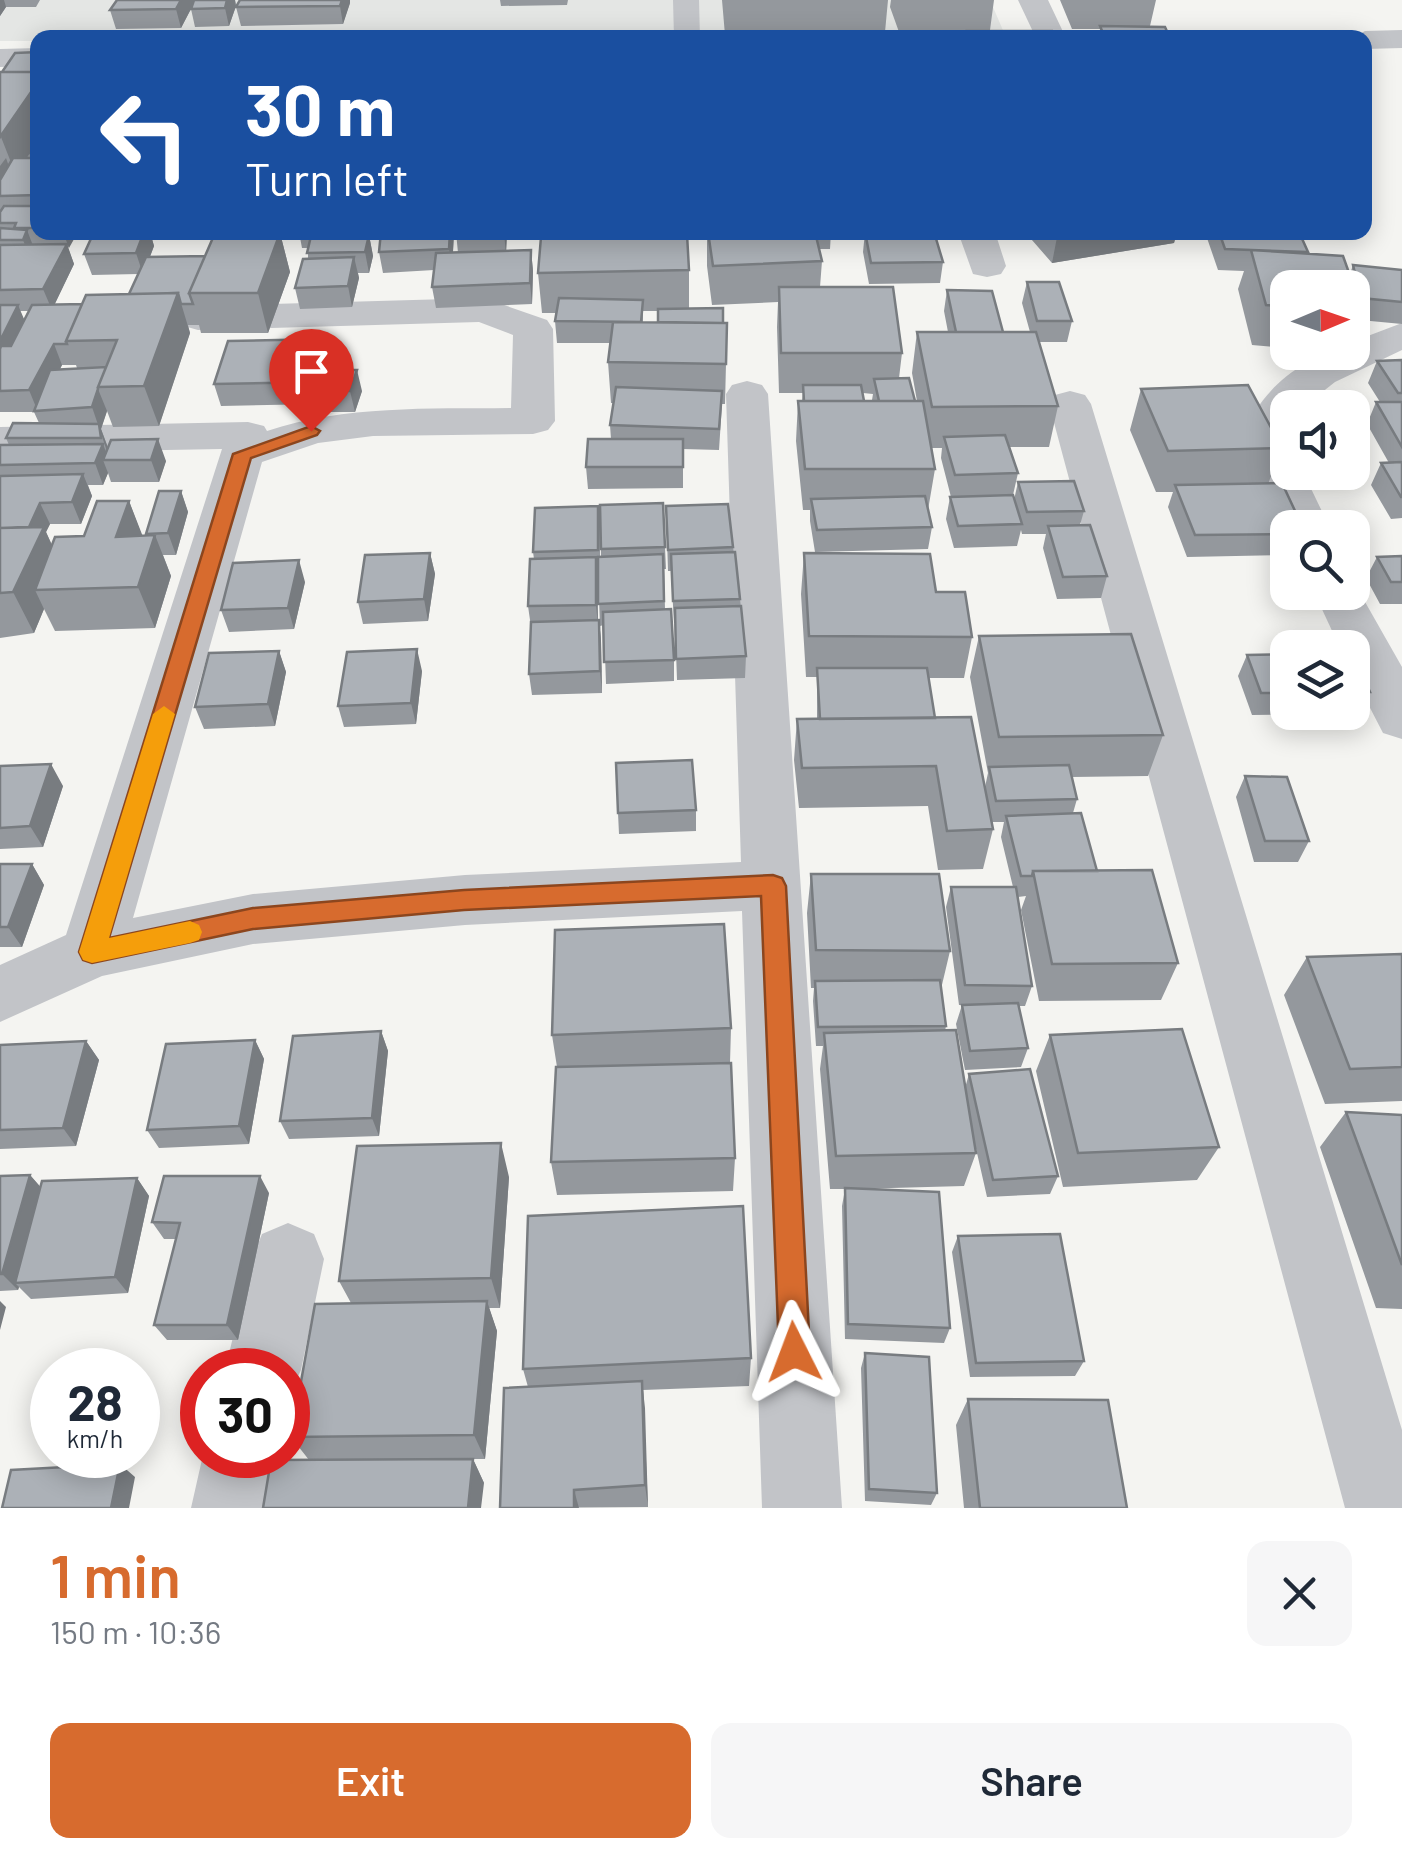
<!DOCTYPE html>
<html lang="en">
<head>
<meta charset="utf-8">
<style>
  :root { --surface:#fff; --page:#f6f6f7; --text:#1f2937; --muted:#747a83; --accent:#d76b2e }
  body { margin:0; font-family:Barlow,sans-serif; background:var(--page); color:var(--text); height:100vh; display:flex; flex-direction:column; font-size:38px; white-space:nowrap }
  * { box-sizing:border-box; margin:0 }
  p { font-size:32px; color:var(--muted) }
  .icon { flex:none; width:55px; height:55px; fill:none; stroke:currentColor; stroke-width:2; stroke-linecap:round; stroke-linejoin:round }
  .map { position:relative; height:1508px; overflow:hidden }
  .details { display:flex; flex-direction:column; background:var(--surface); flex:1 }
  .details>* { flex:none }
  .hud { position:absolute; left:30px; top:30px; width:1342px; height:210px; border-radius:20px; box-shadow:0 5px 25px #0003; background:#1a4fa0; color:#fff; overflow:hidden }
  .needle { width:65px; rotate:88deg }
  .controls { position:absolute; left:1270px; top:270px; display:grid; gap:20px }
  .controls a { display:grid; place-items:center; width:100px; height:100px; border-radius:20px; background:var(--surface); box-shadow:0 5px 25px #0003; font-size:50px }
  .speed { position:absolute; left:30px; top:1348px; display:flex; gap:20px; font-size:50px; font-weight:700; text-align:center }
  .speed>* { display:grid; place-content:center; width:130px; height:130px; border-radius:50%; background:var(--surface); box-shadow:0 5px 25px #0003; line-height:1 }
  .speed small { font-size:25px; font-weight:400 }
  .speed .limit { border:15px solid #d22; background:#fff; color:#111 }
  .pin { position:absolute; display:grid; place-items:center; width:85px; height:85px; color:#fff; margin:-102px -42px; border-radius:50% 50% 50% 0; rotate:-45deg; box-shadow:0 0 10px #0007 }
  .pin .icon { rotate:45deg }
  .me { position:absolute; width:110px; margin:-55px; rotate:357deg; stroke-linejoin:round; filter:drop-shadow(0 0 8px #0008) }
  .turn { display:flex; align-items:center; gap:35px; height:210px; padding:0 50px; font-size:45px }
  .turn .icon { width:130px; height:130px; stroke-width:2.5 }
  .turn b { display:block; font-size:70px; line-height:85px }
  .round { display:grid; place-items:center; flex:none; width:105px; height:105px; border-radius:20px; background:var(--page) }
  .summary { display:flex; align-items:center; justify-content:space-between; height:170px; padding:0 50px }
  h1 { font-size:60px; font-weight:600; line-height:75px; color:var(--accent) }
  .action { display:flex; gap:20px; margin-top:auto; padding:20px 50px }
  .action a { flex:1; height:115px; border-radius:20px; background:var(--accent); color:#fff; font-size:40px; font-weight:600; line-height:115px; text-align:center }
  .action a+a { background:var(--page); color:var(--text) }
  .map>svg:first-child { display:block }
  .built { fill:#e4e6e4 }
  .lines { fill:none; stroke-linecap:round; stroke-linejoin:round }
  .service { fill:#c2c4c8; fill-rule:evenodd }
  .minor { fill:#c2c4c8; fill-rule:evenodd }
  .wall { fill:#94989d; fill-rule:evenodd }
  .shaded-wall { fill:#787c80 }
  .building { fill:#acb1b7; stroke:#787c80; stroke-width:2.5 }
  .route { fill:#d76b2e; stroke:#8c461e; stroke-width:2.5 }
  .slow { fill:#f59e0b }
</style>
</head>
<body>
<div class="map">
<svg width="1402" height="1508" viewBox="0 0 1402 1508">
  <rect width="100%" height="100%" fill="#f4f4f1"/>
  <path class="built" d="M0,0H990L1005,35L38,38L37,41H0Z"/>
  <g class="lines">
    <path class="service" d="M673,0H699L700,38H674Z"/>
    <path class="minor" d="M1018,0H1048L1066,38H1036Z
      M1402,30V48L1365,49V38H1352L1365,31Z
      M38,48V66L0,67V49Z
      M958,232H995L1006,266L1001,274L987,277L973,274Z
      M484,298L547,320L553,329L555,421L548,430L533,434L373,436L318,443L262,462L133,918L253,894L465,875L741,862L726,394L732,385L747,381L762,385L768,394L842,1508H762L742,911L465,925L253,944L102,976L0,1022V965L66,935L222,449L0,453V427L248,422L264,426L267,431C346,405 429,409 511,408L513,335L479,322L198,330L184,326L178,318L184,310L198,306Z
      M1402,323V350L1335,382L1302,408H1288V472H1303L1330,528H1288V534L1241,437C1261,392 1301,352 1352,352V342Z
      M1070,391L1085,395L1091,404L1402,1430V1508H1345L1049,404L1055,395Z
      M1352,579L1402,667V739L1383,733L1352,673V648H1340L1314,592H1352Z
      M288,1223L314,1234L324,1259L301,1370L288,1398V1370H225L252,1259L262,1234Z
      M203,1455H283L271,1508H191Z"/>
  </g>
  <path class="wall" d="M0,0H40L36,7H6L0,16Z
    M194,0H235L236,6L229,26L195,27L191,9L181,28L116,29L110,10Z
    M500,0H568L567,5L501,6Z
    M722,0H888L885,32L725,35Z
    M891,0H994L990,30L899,32L890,7Z
    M1060,0H1156L1150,26L1170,38H1098L1100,29H1072Z
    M350,3L343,24L241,26L236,7Z
    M38,52V232H78L68,248L74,264L54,305L82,304L129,294L138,274L92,275L84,254L94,232H150L154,246L150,257L205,256L280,233L290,272L268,333H201L199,325H188L190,333L159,426L113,427L107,411L101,429L108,448L166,461L159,482H111L108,473L103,485H88L92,496L81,524H50L46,532L52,545L84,536L129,501L142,536H146V534L181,491L188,512L176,555H163L171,576L155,628L55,631L44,609L34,633L0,638V446L9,445L6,438L39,423L34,412H0V72ZM20,311H29L24,320ZM62,365H76L77,368L60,369Z
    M299,232H364V236L369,235L373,256L369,273H358L359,278L352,307L300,309L295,288L308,259V248H302Z
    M454,232L453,253H458L456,232H507L506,251L531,250L533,271L532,304L436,308L432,287L434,270L383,273L379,252Z
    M514,232H575V237L649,235L689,270V308L727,323L725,404H722L719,450L683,449V488L588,489L586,467L611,439L610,425L613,403H611L608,362L610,343H557L555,321L557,313H542L538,273L541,238L515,239ZM643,311H658V322H643Z
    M707,232H831L830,249H819L822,261L820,287L902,353L899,378L915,401H917L912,373L917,332H948L944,311L947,290L1003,332H1030L1022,303L1027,282L1072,321L1067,342H1039L1058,406L1049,447H1010L1018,473L1013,495L951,497L941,458L942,448H932L935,469L928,510L932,527L928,549L815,552L810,521V510H803L796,441L798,401H802L803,393H779L777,327L778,302L712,305L707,266ZM863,393L873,394L872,400L864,401Z
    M865,232L943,262L940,283L869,284L863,252Z
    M1025,232H1177L1174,243L1052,263Z
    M1208,232H1299L1307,253L1350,274L1353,265L1402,270V324L1360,320L1352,338V288H1288V348L1252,345L1238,289L1244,271L1218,270L1207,238Z
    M1402,360V518L1391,519L1371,485L1381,463H1389L1367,424L1376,402H1380L1368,383L1377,361Z
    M330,361L320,404L221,406L214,384Z
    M1141,389L1282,448L1268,484L1288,528V555L1187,557L1168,507L1173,492H1156L1130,430Z
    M324,390L362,391L355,412H329Z
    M1018,482L1084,511L1080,525L1107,576L1101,598L1057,599L1043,548L1046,534H1022L1021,530L1017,546L954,548L946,519L950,497L1014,500Z
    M663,503L666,569H664L665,609L674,660V681L606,684L604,625L600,626L598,571H597L598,620H599L601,641L602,693L532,695L529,674L531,627L528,606L534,559L533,552L600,528V557H601L600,505Z
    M666,506L733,547L740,599L746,656L745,678L677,680L675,623H674L671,571H668Z
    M430,553L435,574L428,621L363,624L358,602Z
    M804,553L936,592L972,637L964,678H929L935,717L985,787L988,773L970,677L979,636L1163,735L1148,776L1072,777L1077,799L1073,813L1097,871L1178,963L1161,1000L1039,1001L1021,910L1026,896L1018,897L1032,986L1025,1006H1019L1028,1048L1021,1067L965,1070L956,1024L962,1005H964H959L946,907L951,887H1013L1001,837L1004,822H992L993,829L983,869L938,870L928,806L799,808L794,760L797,719H817V677H806L801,594Z
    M1402,556V604H1380L1366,578L1377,557Z
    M305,582L294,629L229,632L221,610Z
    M279,651L286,672L275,726L204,729L195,707Z
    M1288,654V712H1352L1353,654L1370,692L1358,714L1252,715L1238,676L1247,655Z
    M422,671L416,724L344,727L338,706Z
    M0,766L63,786L43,847L0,849Z
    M1245,776L1309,841L1298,862H1254L1236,797Z
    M696,810V831L619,834L618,813Z
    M0,864H32L44,885L22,947H0Z
    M811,874L950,951L941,989L946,1026L945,1031L965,1088L969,1074L1058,1176L1050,1194L987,1197L972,1131L976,1153L964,1186L855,1189L950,1328L944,1343L845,1339L842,1206L845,1189H830L820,1069L823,1046H816L813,1001L814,988H811L807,913Z
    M1402,954V1101L1325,1104L1284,995L1307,957Z
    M731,1028L730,1063L735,1158L733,1191L557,1195L551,1162L557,1067L552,1035Z
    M381,1031L388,1051L379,1136L289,1139L280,1121Z
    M1050,1035L1219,1147L1197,1180L1063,1187L1036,1071Z
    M255,1040L264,1059L249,1144L159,1148L147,1130Z
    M86,1041L99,1060L76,1146L0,1149V1045Z
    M1346,1112L1402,1115V1309L1376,1308L1320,1147Z
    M30,1175L40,1187L137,1178L149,1196L128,1293L31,1299L19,1287L18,1290L0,1291V1176Z
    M509,1177L500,1308H489L497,1331L485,1459H473L484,1483L309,1460L291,1437L351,1303L339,1281Z
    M269,1193L238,1340H167L154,1325L176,1239H164L152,1222Z
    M958,1236L1084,1361L1075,1376L970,1377L952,1252Z
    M865,1353L937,1493L931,1505L865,1501L861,1368Z
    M751,1358L749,1386L643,1390L648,1507L500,1508L528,1387L523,1369Z
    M968,1399L1127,1508H964L956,1425Z"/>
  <path class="shaded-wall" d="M0,0H4L6,7L0,16Z
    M181,0H193L194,3L181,28L176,9Z
    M227,0H235L236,6L229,26L225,8Z
    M342,0H350V3L343,24L340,6Z
    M38,79V140L16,175L1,137Z
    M6,158L13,178L0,196V166Z
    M27,230L35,251L31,260L23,240Z
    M63,232H78L69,248Z
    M144,232H150L154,246L143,274L136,253Z
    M450,232H454L452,269L449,249Z
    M504,232H507L506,255Z
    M1058,232H1177L1174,243L1052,263Z
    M280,233L290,272L268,333L258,293Z
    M369,235L373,256L369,273L365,252Z
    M67,244L74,264L52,310L43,289Z
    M531,250L533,271L532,304L530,283Z
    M354,257L359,278L352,307L348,286Z
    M178,293L190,333L159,426L144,386Z
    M18,305L27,326L8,365L0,346V341Z
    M325,339L330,361L320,404L315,382Z
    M54,344L62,365L38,412L29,390Z
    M357,370L362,391L355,412L350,391Z
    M98,389L107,411L101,429L107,445L110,460L92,407Z
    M158,439L166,461L159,482L151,460Z
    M103,444L109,460H103L108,473L103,485L95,463Z
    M83,474L92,496L81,524L72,502Z
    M181,491L188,512L176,555L168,533Z
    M129,501L145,542L116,537Z
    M40,503L50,524L46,532L62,568L35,590L44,609L34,633L13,592L20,547Z
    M155,535L171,576L155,628L138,587Z
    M430,553L435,574L428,621L424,599Z
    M596,557L597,579L598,626L596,605Z
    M299,560L305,582L294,629L288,608Z
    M599,620L601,641L602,693L600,671Z
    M417,649L422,671L416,724L411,703Z
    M279,651L286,672L275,726L268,704Z
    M51,764L63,786L43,847L30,826Z
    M32,864L44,885L22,947L8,927Z
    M381,1031L388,1051L379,1136L372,1118Z
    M255,1040L264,1059L249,1144L239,1126Z
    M86,1041L99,1060L76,1146L63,1128Z
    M501,1143L509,1177L500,1308L491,1278Z
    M30,1175L45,1192L15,1283L19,1287L18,1290L2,1274Z
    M260,1176L269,1193L238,1340L227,1325Z
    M137,1178L149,1196L128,1293L115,1277Z
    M0,1301L6,1307L0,1330Z
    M487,1301L497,1331L485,1459L474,1435Z
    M642,1381L645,1408L648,1507L645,1485Z
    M473,1459L484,1483L481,1508H468Z
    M120,1464L135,1477L129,1508H111Z
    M574,1490L579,1508H574Z"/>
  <path class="building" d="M117,0H181L176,9L110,10Z
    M194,0H227L225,8L191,9Z
    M240,0H342L340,6L236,7Z
    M1100,26L1165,27L1170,38H1105Z
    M967,31H1052L1054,38H969Z
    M38,52V72H2L15,53Z
    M0,72H38V82L0,137Z
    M38,140V153H30Z
    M13,158H38V195L0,196V180Z
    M36,200L38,228H14L16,223H0V212L4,206H33Z
    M0,228L27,230L23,240H0Z
    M94,232H144L136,253L84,254Z
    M381,232H450L449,249L379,252Z
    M456,232H504V234L456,236Z
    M581,232H648V235L581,237Z
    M708,232H815L822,261L713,266Z
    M865,232H934L943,262L871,263Z
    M1219,232H1299L1308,252L1225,249Z
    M215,233H280L258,293H189Z
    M687,234L689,270L538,273L541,237Z
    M369,235L365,252L307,253L311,236Z
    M67,244L43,289L0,290V245Z
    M531,250L530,283L432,287L436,253Z
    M1251,250L1343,256L1363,312L1352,311V288H1288V307L1266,305Z
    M205,256L189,293L193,304H181L178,293L129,294L146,257Z
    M354,257L348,286L295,288L303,259Z
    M1353,265L1402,270V302L1361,298Z
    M1027,282H1059L1072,321H1037Z
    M779,287H893L902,353H781Z
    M947,290L992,291L1003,332H956Z
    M178,293L144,386L98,387L117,340L66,341L86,295Z
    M559,298L643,300L641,322L555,321Z
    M82,304L66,341L67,344H54L29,390L0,391V349L1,346H11L32,305Z
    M0,305H18L0,341Z
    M723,308V323L658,322V309Z
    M613,322L727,323L726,364L608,362Z
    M917,332H1036L1058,406L932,407Z
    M325,339L315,382L214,384L228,341Z
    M1402,360V393H1398L1377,361Z
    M106,367L98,387V389L92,407L34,411L50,370Z
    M330,370H357L350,391L324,390Z
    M909,378L915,401H879L874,379Z
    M803,385H861L864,401H804Z
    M1248,385L1282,448L1168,451L1141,389Z
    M616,387L722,391L719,429L610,425Z
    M798,401H923L935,469H805Z
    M1376,402H1402V447Z
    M13,423L99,424L101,438H6Z
    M1005,435L1018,473L955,475L944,437Z
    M158,439L151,460H103L111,440Z
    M588,439H683V467H586Z
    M103,444L95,463L0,465V445Z
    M1402,462V497H1401L1381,463Z
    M83,474L72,502L40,503L29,527L0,528V476Z
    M1074,481L1084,511L1027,512L1018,482Z
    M1282,483L1303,528H1288V534L1195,535L1175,485Z
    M159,491H181L168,533L146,534Z
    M1013,495L1022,524L958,526L950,497Z
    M925,496L932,527L817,530L811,499Z
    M97,501H129L116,537L155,535L138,587L35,590L55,537L84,536Z
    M663,503L665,547L601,549L600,505Z
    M728,504L733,547L668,550L666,506Z
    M598,506V550L533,552L535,508Z
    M1090,525L1107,576L1063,577L1048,526Z
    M44,527L13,592L0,593V528Z
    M735,552L740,599L673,601L671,554Z
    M430,553L424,599L358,602L365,555Z
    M804,553L930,554L936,592H965L972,637L809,636Z
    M663,554L664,601L598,604V557Z
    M1402,556V582H1391L1377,557Z
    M596,557V605L528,606L530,559Z
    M299,560L288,608L221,610L233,563Z
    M741,606L746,656L676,659L675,608Z
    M671,609L674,660L604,662L603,612Z
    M599,620L600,671L529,674L531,622Z
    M1131,634L1163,735L999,737L979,636Z
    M417,649L411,703L338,706L347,652Z
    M279,651L268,704L195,707L209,653Z
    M1288,654V693H1261L1247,655Z
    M1353,654L1370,692H1352Z
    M817,668H927L935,718L820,719Z
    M971,717L993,829L947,831L936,766L802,768L797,719Z
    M692,760L696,810L618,813L616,763Z
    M51,764L30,826L0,828V766Z
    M1069,765L1077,799L996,801L989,767Z
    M1245,776L1287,777L1309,841H1265Z
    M1081,813L1097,871H1033L1032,876H1021L1006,816Z
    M0,864H32L8,927H0Z
    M1152,870L1178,963L1052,964L1033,871Z
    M811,874H939L950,951L816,950Z
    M951,887H1016L1032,986L965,985Z
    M724,924L731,1028L552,1035L555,930Z
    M1402,954V1067L1350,1069L1307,957Z
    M940,980L946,1026L818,1027L815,981Z
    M1018,1003L1028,1048L970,1051L962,1005Z
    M1182,1029L1219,1147L1078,1153L1050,1035Z
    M956,1030L976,1153L836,1156L824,1033Z
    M381,1031L372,1118L280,1121L293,1036Z
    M255,1040L239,1126L147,1130L166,1044Z
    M86,1041L63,1128L0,1130V1045Z
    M731,1063L735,1158L551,1162L556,1067Z
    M1030,1069L1058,1176L993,1180L969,1074Z
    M1346,1112L1402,1115V1265Z
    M501,1143L491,1278L339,1281L357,1146Z
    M30,1175L2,1274H0V1176Z
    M164,1176H260L227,1325H154L180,1223L152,1222Z
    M137,1178L115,1277L15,1283L42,1181Z
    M845,1188L939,1192L950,1328L848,1324Z
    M743,1206L751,1358L523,1369L528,1216Z
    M1060,1234L1084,1361L976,1363L958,1236Z
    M487,1301L474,1435L291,1437L315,1304Z
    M865,1353L929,1357L937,1493L869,1489Z
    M642,1381L645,1485L574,1490V1508H500L504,1388Z
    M968,1399L1108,1400L1127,1508H980Z
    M473,1459L468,1508H263L271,1460Z
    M120,1464L111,1508H2L11,1470Z"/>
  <path class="route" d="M311,426L320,431L317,435L251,458L109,938L253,908L464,890L773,875L782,878L786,886L810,1352L806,1363L794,1368L783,1363L779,1352L761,896L464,910L253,929L92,963L83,960L79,952L233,454Z"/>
  <path class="slow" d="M164,706L175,714L109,938L190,921L199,925L202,932L199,940L190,943L92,963L83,960L79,952L153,714Z"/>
</svg>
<div class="controls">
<a><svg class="needle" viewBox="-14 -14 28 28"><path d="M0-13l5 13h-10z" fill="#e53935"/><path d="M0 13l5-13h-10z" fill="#747a83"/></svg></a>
<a><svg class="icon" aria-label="sound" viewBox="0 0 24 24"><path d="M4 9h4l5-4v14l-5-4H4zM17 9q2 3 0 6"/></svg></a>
<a><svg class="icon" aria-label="search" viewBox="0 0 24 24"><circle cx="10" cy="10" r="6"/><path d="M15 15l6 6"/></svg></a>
<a><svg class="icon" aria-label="layers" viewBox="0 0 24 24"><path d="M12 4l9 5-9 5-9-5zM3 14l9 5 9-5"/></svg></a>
</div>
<div class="speed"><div>28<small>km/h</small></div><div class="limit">30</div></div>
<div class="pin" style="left:311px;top:431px;background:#d93025"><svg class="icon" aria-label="arrive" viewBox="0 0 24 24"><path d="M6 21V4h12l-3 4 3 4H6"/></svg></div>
<svg class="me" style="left:794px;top:1352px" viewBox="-20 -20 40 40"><path d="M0-17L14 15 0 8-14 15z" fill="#d76b2e" stroke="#fff" stroke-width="4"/></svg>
<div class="hud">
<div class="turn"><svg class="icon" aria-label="left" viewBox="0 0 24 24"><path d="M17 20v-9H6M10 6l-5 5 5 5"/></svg><div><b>30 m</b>Turn left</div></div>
</div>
</div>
<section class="details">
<div class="summary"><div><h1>1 min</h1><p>150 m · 10:36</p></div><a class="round"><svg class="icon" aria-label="close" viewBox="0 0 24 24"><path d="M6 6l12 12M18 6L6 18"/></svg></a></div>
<div class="action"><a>Exit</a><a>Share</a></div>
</section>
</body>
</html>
